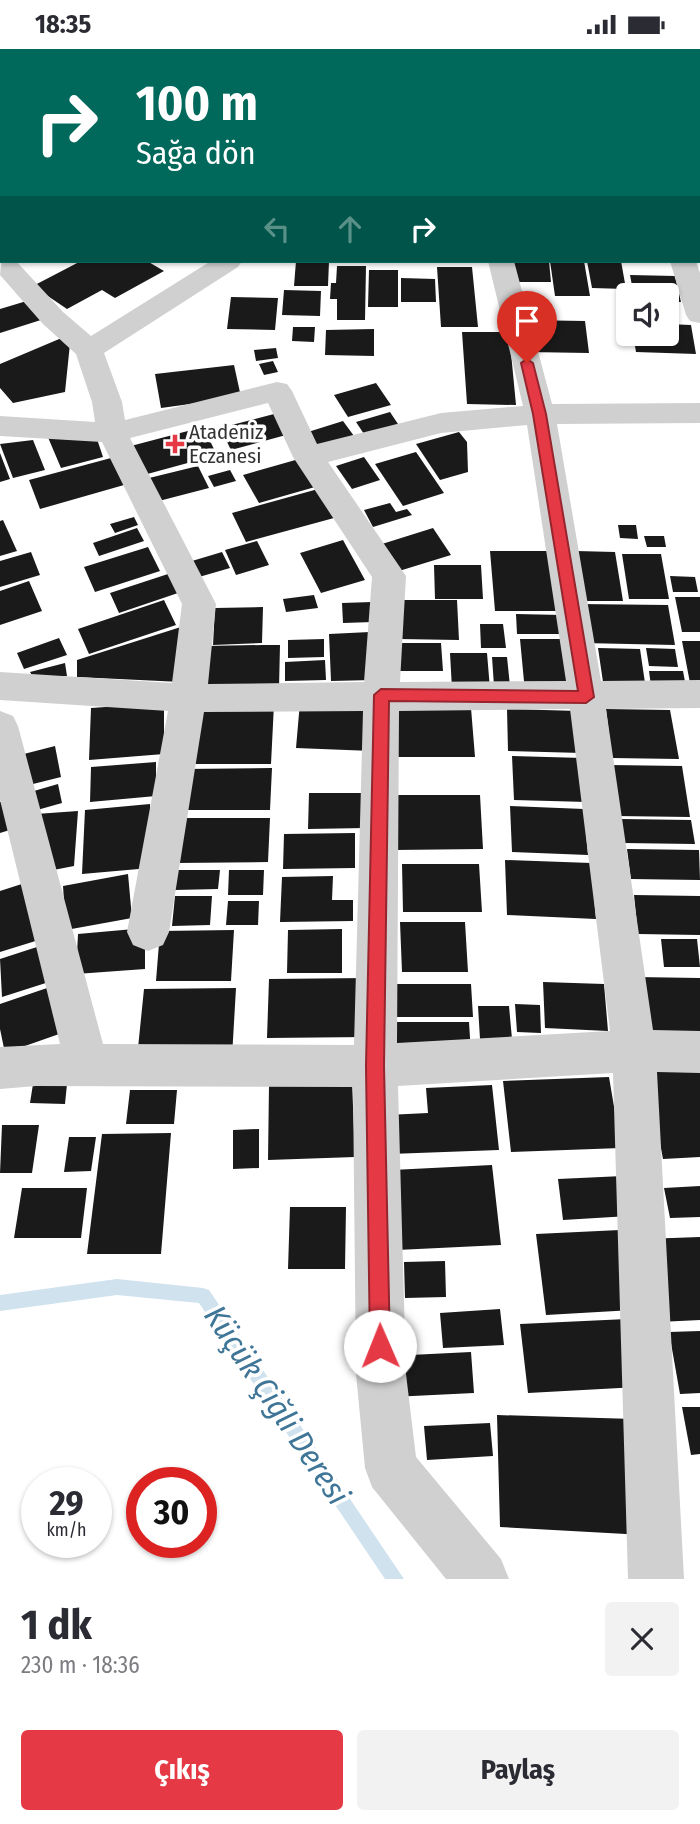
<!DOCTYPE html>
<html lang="tr">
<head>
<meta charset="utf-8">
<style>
  :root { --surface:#fff; --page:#f2f2f3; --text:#2b2b33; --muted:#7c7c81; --accent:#e63946 }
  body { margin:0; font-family:"Fira Sans Condensed",sans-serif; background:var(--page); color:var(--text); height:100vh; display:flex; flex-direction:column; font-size:26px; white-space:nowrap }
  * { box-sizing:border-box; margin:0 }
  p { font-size:23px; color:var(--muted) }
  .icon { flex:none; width:38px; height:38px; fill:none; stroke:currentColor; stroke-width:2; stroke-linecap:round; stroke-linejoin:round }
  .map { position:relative; height:1530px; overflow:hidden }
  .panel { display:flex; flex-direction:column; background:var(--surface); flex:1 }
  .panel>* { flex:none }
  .guide { position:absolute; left:0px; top:0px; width:700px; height:214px; box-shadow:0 2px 5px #0004; background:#00695c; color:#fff; overflow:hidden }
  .tools { position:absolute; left:616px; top:234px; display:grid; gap:14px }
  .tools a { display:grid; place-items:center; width:63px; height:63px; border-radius:7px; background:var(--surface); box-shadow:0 2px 5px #0004; font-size:35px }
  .speed { position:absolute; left:21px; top:1418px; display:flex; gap:14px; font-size:35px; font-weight:700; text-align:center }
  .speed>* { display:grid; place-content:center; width:91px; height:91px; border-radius:50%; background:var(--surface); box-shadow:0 2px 5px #0004; line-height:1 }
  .speed small { font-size:18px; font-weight:400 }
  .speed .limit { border:10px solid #d22; background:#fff; color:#111 }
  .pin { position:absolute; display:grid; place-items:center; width:60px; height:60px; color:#fff; margin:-72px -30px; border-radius:50% 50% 50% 0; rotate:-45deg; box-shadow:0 0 7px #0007 }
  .pin .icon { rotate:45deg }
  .me { position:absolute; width:77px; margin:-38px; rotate:359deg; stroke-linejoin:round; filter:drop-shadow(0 0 5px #0008) }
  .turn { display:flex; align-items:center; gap:24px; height:147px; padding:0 21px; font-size:32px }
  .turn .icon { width:91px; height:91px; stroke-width:2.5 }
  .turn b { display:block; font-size:49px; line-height:60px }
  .lanes { display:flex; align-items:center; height:66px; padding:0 21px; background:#0003; justify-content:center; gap:35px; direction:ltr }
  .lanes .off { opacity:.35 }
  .round { display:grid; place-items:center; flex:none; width:74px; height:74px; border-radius:7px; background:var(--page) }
  .head { display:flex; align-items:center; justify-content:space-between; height:119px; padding:0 21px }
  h1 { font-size:42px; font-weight:700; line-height:52px }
  .cta { display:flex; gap:14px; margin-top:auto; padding:14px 21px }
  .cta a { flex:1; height:80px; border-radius:7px; background:var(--accent); color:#fff; font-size:28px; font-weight:700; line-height:80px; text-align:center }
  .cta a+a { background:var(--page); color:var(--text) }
  .status { display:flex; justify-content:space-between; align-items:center; height:49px; padding:0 35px; background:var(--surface); direction:ltr }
  .status svg { height:19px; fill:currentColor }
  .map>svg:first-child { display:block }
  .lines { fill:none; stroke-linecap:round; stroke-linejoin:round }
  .stream { fill:#cfe2ee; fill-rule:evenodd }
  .building { fill:#1a1a1a }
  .service { fill:#d0d0d0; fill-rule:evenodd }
  .minor { fill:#d0d0d0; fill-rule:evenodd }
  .route { fill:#e63946; stroke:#96252e; stroke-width:2 }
  .poi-dot { fill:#e63946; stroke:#fff; stroke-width:2.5 }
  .labels { text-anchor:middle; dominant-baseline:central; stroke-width:7; stroke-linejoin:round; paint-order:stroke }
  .far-poi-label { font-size:21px; fill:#333; stroke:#fff; text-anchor:start }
  .near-water-label { font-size:32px; font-style:italic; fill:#3f7597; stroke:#fff }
</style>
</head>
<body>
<div class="status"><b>18:35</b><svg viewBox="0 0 49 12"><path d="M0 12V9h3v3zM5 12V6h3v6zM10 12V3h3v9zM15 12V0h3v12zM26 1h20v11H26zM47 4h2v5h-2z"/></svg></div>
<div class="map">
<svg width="700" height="1530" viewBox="0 0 700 1530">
  <rect width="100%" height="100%" fill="#fff"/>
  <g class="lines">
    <path class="stream" d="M117,1230L203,1239L209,1241L404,1530H385L199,1254L117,1246L0,1262V1246Z"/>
  </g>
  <path class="building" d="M81,212H147L164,222L115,249L102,241L67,260L33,237Z
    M296,212H329L328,237H294Z
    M507,212H549L551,233H509Z
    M550,212H584L590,247H555Z
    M587,212H621L626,240L592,239Z
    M337,217H366L365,271H337V250H330L331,234H336Z
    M437,218H472L478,278H441Z
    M369,221H398V258H368Z
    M630,226L675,227L681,253H667V247H634Z
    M401,229L435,230L436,253H401Z
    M284,241L321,242L320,267L282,266Z
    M231,248L278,249L275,281L227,280Z
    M30,251L44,270L0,284V260Z
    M524,271L585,272L589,304L527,303Z
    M667,275L691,276L696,305L636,303L633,285H667Z
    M293,278H315L314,293L292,292Z
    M374,280V307L325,306L326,281Z
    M462,283H509L516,356L467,355Z
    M71,285L65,343L13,354L0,339V315Z
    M276,299L278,309L256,312L254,301Z
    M273,312L278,323L264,326L259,315Z
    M234,316L241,348L161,359L155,325Z
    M376,334L391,356L348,368L334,346Z
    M390,363L400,378L366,388L356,373Z
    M274,365L286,386L231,401L220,379Z
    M343,372L354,387L319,399L308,383Z
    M203,378L217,406L140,427L127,398Z
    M459,383L467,393L468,423L440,431L416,395Z
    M47,386L96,387L103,408L61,419Z
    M33,391L45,421L13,429L0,395Z
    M416,403L444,444L403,457L375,415Z
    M0,404L10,430L0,433Z
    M364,408L380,431L352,440L336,417Z
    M111,409L124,436L40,460L29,431Z
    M299,410L315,438L259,454L243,426Z
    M198,417L209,439L155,453L145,430Z
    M230,421L236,432L214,438L208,427Z
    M318,440L334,469L246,493L232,464Z
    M390,454L396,463L407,460L412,466L373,478L364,461Z
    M134,468L138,476L115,484L110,475Z
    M3,471L17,502L0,507V472Z
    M618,476H636L638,490L620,489Z
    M137,479L144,492L99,507L93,494Z
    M433,479L451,506L399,522L382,495Z
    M644,487H664L666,498H647Z
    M343,491L365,531L321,544L300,504Z
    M257,492L269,516L236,526L225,501Z
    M148,498L160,522L95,543L84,518Z
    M490,502H557L564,562H495Z
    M576,502L615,503L623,552H582Z
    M31,503L40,526L0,538V512Z
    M222,503L230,519L199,528L192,512Z
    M622,505H661L669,550H629Z
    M434,516H481L483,550H435Z
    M168,525L178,544L119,564L110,544Z
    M670,527L695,528L698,543H673Z
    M29,532L42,562L0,576V542Z
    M314,546L318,559L286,563L283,550Z
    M675,548H700V583H682Z
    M164,551L176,576L89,605L78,580Z
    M398,551H457L459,591L399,590Z
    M372,553L373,573L343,574L342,554Z
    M578,555L668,556L675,596L583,594Z
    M263,558L262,594L213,596L215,559Z
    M516,565L562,566L564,585H517Z
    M480,575H503L506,599H481Z
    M184,577L181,633L77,628V611Z
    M370,583L373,631L331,632L329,585Z
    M59,589L67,606L24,620L17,604Z
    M324,590V608L288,609V591Z
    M520,590H568L575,643H525Z
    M682,592H700V635L690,634Z
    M400,594H441L443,622H400Z
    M262,596H280L279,639L201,641L204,597Z
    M598,599L640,600L645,634L603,633Z
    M646,599L675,600L678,618L649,617Z
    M450,604H487L490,640H452Z
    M492,608H507L510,637H494Z
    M325,611L326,631L285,632V613Z
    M65,614L67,627L33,628L30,623Z
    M649,622H683L686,638L651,637Z
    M300,653L374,656L372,702L296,699Z
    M164,654V705L89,711L91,659Z
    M195,655H274L271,715H190Z
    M471,659L475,708H397L395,660Z
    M507,660L579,662L582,704L508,702Z
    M606,660L670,661L679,710L612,709Z
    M55,697L61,728L25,737L20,706Z
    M512,707L583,709L587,753L514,751Z
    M156,713V747L90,753L91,718Z
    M610,716L682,717L690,768L616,767Z
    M272,719L270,761H179L184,720Z
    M58,735L62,754L30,763L27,744Z
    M309,744H365V779L308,780Z
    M393,746H480L483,800L394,801Z
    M7,751L13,780L0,784V753Z
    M150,755V819L82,825L85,761Z
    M510,757L584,760L588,806L512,803Z
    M78,762L74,817L43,823L36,765Z
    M179,769H270L268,813L174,814Z
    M621,770L691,771L695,795L623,794Z
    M355,784V819L283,820L284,785Z
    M627,800L699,801L700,831L631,830Z
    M505,811L591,814L596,870L507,866Z
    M402,815H479L482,863H403Z
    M176,821H220L218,840L174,841Z
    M229,821H264L263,846H228Z
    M128,825L132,869L66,881L63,837Z
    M333,827L332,851H353V872L280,873L282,828Z
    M28,833L42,890L0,903V842Z
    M634,846L700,847V886L638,885Z
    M175,847H212L210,876L172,877Z
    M228,852H259L258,876H226Z
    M400,873H465L468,923H402Z
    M145,879V920L76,925L78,885Z
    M342,880V924H287L288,881Z
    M234,881L231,932H156L160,882Z
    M661,890H697L700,918H664Z
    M43,896L52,932L2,948L0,910Z
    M636,928L700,929V983L643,982Z
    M367,929V988L267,989L269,930Z
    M543,933L604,935L608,982L545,979Z
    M388,935H471L473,968H389Z
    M50,938L62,984L5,1004L0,980V955Z
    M236,939L232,1008L137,1009L144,940Z
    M515,955L540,956L541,984L517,983Z
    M478,957H509L512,990H480Z
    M390,973H469L471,1005H391Z
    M700,1013V1108L663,1110L645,1015Z
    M609,1028L621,1099L511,1103L503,1032Z
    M352,1032L355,1108L268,1111L269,1036Z
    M33,1035H67L65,1055L30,1054Z
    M492,1036L499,1101L390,1105L387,1066L428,1064L426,1039Z
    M130,1041H177L174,1075H126Z
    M2,1076H39L32,1124H0Z
    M259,1080V1119L233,1120V1081Z
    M171,1084L161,1205H87L102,1085Z
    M69,1088H96L91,1122L64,1123Z
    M492,1116L501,1196L397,1201L392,1121Z
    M623,1127L629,1167L563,1171L558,1130Z
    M700,1137V1168L670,1169L664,1139Z
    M22,1139H87L81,1189H14Z
    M290,1158H346L345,1220H288Z
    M620,1181L633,1261L546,1266L536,1185Z
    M700,1188V1271L659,1273L644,1190Z
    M445,1212L446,1248L405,1249L404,1213Z
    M500,1260L504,1296L443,1299L440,1264Z
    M627,1270L638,1338L528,1344L520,1275Z
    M700,1282V1344L680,1345L669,1283Z
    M471,1303L474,1344L392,1348L390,1307Z
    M682,1358H700V1405L691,1406Z
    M497,1366L634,1370L644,1486L500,1478Z
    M490,1374L493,1407L427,1411L424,1377Z"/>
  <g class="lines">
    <path class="service" d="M381,0H393L380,2Z"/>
    <path class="minor" d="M127,0H149L125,2Z
      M644,0H666L643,2Z
      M0,38H2V52H0Z
      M698,105H700V120H698Z
      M0,111H2V125H0Z
      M2,204V212H16L63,263L91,287L211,212H242L238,218L104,304L122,353L125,371L277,333L287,335L292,342L317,395L441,364L523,357L488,212H514L552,355L700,354V374L557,375L601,632L700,631V659L606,660L653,981L700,982V1024L657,1023L684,1530H628L613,1024L398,1037L406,1325L416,1408L501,1510L509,1530H446L372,1438L365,1419L356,1325L353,1038L36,1037L0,1040V998L60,995L0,751V662L13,667L18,677L103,995L354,996L363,662L204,663L169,883L163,896L148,902L133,896L127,883L168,662L0,651V623L172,634L182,555L102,393L0,387V367L95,373L92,353L76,305L43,275L0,226ZM268,354L293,408L372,528L364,633L208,635L216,555L130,389ZM527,376L566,632L400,633L406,527L328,413L441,384ZM570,660L610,982L397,994L399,662Z
      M670,212H696L700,224V274L690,272L686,266Z"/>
  </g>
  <path class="route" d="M527,310L533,314L546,365L594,648L586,654L389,652L384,1017L390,1297L387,1304L380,1307L373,1304L370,1297L366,1017L374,646L381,640L578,642L533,365L521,314Z"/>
  <path class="poi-dot" d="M171.5 384.5h7v7h7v7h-7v7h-7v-7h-7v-7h7z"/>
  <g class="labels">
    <g class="far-poi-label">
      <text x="189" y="383">Atadeniz<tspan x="189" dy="24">Eczanesi</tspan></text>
    </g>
    <g class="near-water-label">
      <text transform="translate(277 1356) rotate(56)">Küçük Çiğli Deresi</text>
    </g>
  </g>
</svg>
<div class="tools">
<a><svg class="icon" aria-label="sound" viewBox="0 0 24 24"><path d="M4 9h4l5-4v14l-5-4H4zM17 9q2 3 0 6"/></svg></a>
</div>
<div class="speed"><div>29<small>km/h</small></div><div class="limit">30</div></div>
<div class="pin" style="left:527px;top:314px;background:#d93025"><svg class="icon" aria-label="arrive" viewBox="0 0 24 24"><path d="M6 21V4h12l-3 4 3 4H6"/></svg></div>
<svg class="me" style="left:380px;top:1297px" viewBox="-20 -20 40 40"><circle r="19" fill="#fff"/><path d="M0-13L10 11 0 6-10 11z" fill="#e63946"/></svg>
<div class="guide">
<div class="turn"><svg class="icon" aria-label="right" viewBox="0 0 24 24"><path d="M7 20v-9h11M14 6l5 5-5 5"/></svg><div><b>100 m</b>Sağa dön</div></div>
<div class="lanes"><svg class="icon off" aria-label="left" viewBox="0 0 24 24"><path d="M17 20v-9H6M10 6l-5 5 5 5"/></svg><svg class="icon off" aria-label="ahead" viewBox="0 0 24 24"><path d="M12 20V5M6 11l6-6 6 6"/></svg><svg class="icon" aria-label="right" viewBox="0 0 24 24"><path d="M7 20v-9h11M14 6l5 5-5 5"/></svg></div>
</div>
</div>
<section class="panel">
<div class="head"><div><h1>1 dk</h1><p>230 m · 18:36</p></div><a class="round"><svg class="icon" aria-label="close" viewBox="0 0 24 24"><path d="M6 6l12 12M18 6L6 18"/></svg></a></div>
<div class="cta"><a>Çıkış</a><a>Paylaş</a></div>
</section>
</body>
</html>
